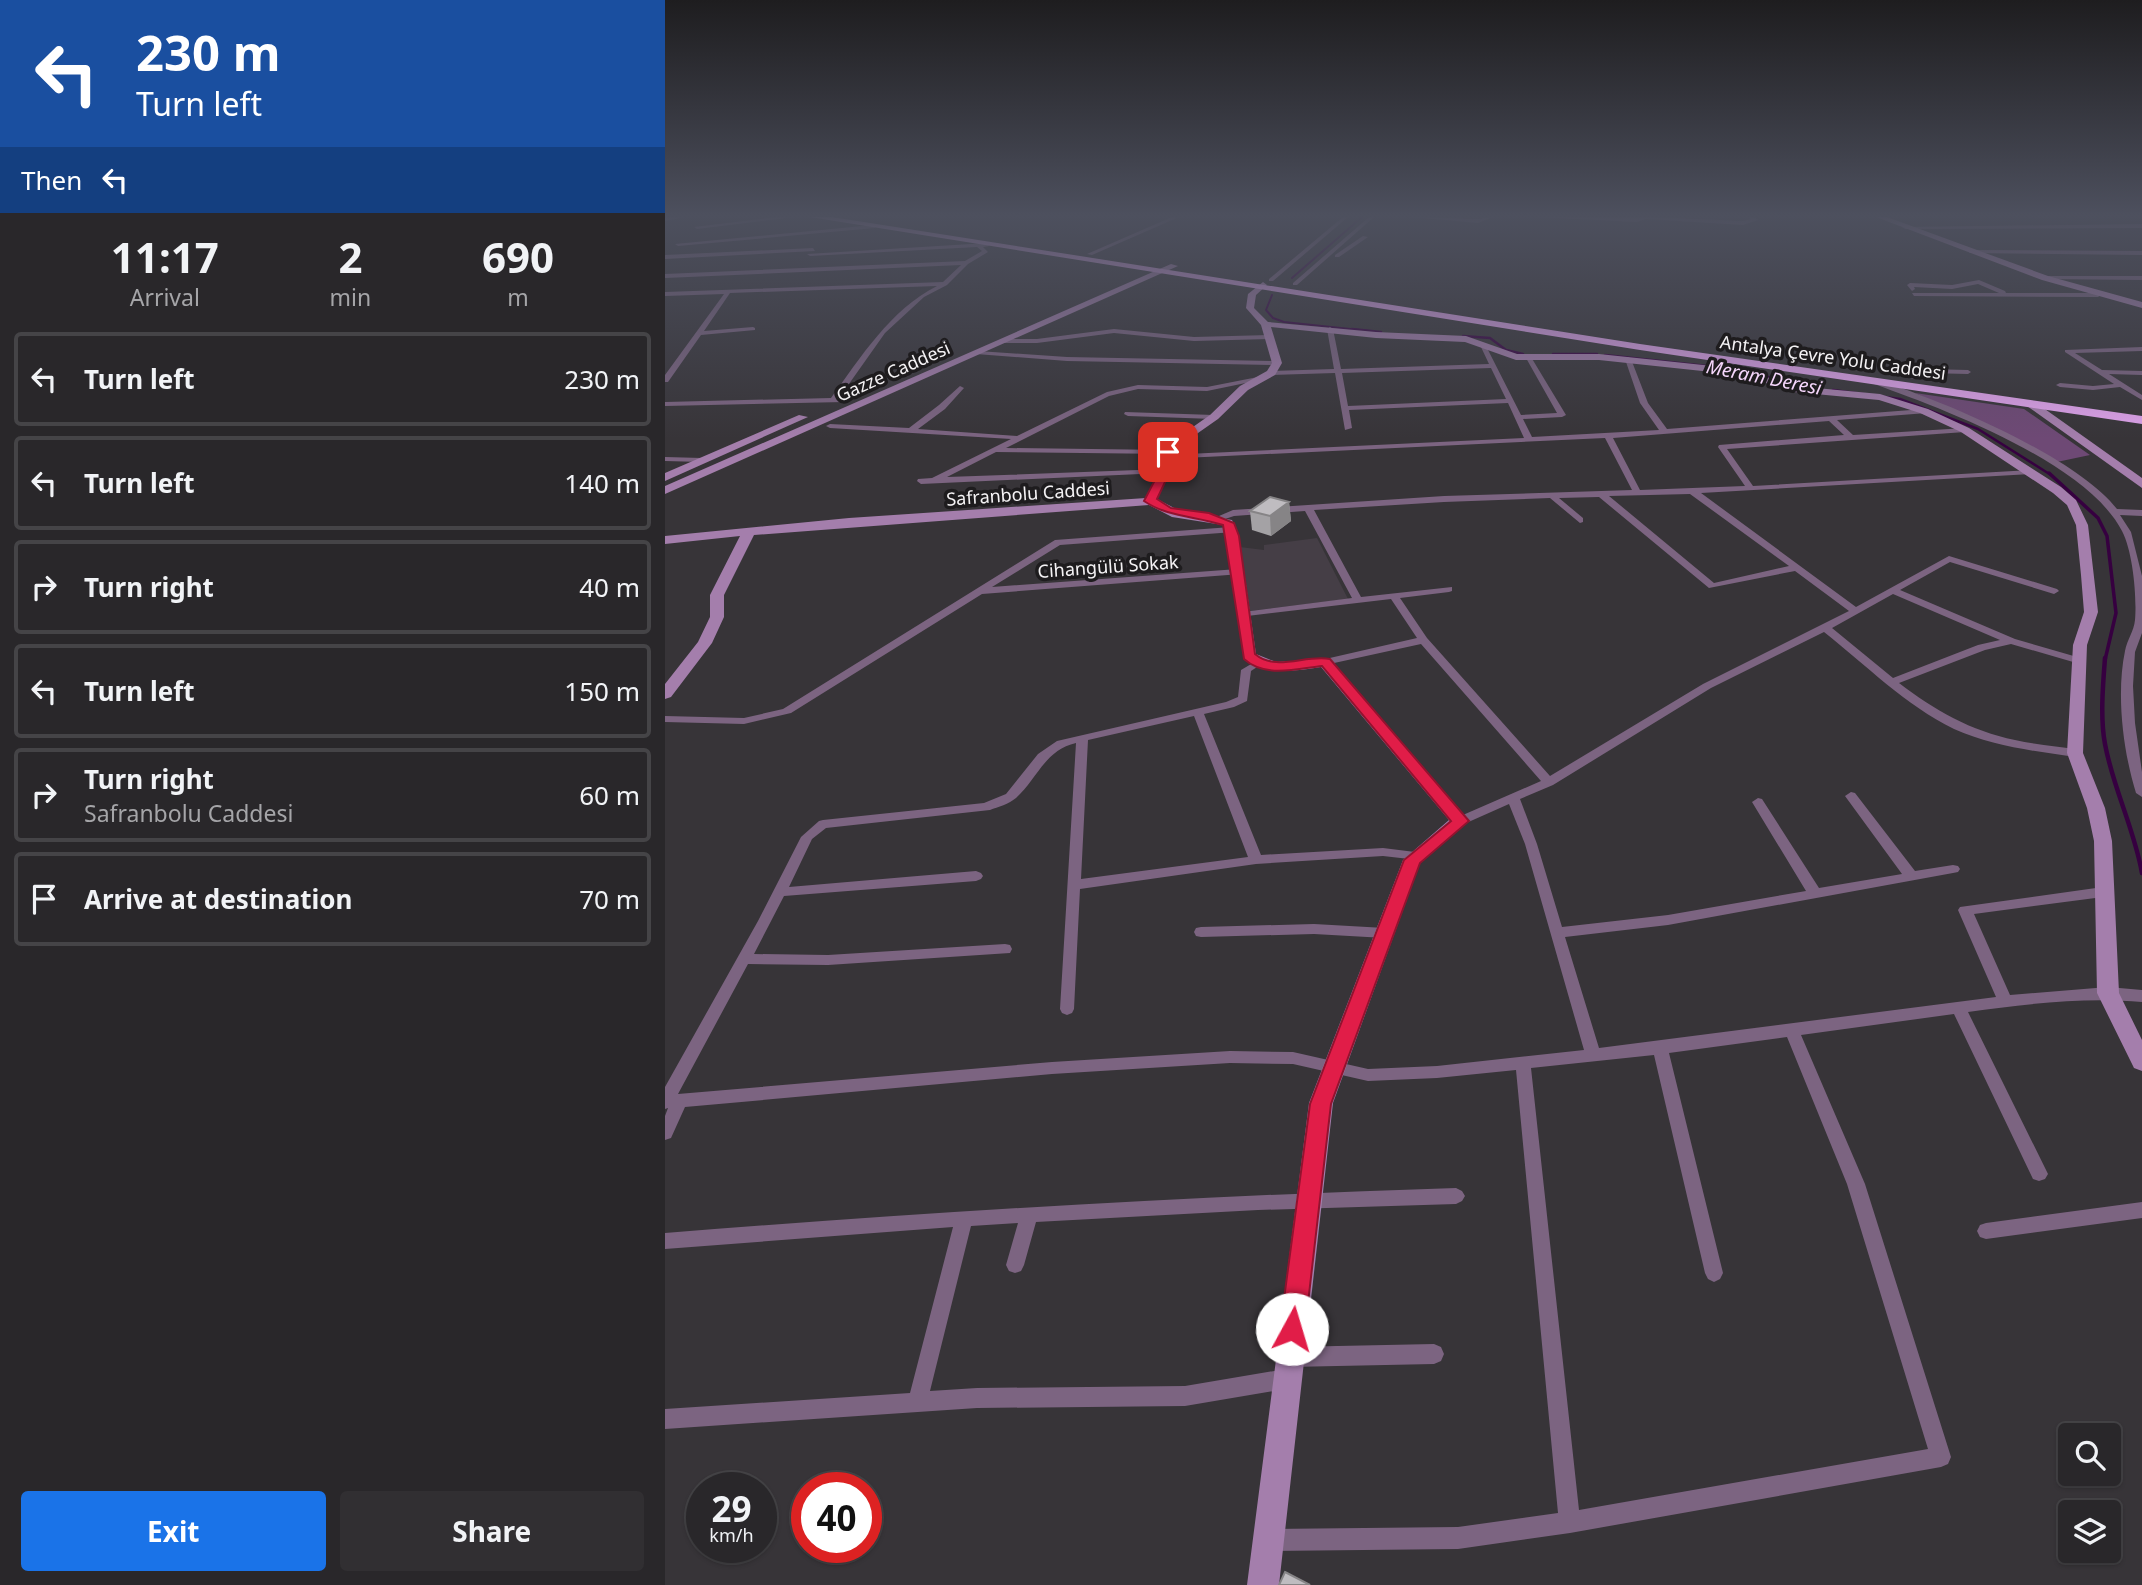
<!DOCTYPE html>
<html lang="en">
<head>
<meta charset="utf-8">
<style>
  :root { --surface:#29272a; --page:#312f32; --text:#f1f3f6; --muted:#a5a5a8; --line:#454447; --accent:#1a73e8 }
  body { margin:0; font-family:"Noto Sans",sans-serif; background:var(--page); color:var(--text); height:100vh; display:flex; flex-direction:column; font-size:26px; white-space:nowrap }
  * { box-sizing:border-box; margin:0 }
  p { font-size:23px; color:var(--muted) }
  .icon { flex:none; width:38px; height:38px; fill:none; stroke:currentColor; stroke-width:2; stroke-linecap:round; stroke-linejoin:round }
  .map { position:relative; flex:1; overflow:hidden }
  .details { display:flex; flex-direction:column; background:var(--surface); width:665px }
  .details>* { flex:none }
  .top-card { background:#1a4fa0; color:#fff; overflow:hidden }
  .buttons { position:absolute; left:1393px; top:1423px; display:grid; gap:14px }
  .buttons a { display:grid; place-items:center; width:63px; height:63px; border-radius:7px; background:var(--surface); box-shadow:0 2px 5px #0004,0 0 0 2px var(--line); font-size:35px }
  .speed { position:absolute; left:21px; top:1472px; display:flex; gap:14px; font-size:35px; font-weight:700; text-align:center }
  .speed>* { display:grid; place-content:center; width:91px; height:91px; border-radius:50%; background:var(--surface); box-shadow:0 2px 5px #0004,0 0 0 2px var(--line); line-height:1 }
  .speed small { font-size:18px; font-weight:400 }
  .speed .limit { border:10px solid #d22; background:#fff; color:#111 }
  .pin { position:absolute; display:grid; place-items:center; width:60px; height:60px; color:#fff; margin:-30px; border-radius:14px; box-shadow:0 4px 10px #0006 }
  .me { position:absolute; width:77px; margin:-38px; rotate:6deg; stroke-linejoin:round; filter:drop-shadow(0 0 5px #0008) }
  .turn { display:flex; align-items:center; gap:24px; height:147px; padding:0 21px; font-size:32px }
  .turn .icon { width:91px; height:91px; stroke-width:2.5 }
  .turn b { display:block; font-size:49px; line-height:60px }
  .then { display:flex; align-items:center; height:66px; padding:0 21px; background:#0003; gap:14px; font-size:26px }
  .eta { display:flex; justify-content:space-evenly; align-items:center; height:119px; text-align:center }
  .eta b { font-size:42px; font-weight:700; line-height:49px }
  .primary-button { display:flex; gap:14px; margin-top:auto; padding:14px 21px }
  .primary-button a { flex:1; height:80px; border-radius:7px; background:var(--accent); color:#fff; font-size:28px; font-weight:700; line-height:80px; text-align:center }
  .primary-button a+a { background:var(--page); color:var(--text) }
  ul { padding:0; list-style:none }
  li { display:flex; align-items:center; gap:21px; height:94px; margin:0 14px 10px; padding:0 7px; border:4px solid var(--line); border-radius:7px }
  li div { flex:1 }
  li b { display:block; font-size:26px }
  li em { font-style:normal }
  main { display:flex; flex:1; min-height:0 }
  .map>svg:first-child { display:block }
  .built { fill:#453e46 }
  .green { fill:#6e4975 }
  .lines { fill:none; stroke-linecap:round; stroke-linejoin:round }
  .stream-far3 { stroke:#360040; stroke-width:2 }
  .stream-far2 { stroke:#360040; stroke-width:2.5 }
  .stream-far1 { stroke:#360040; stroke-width:3.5 }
  .stream { stroke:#360040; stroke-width:4.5 }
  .street { fill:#7c6481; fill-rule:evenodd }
  .secondary { fill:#a47eac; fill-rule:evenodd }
  .highway { fill:#dea2ea; fill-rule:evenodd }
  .wall { fill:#a4a2a5 }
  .shaded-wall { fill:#868486 }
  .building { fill:#bfbcc0; stroke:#868486; stroke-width:2 }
  .route { fill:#e11d48; stroke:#92132f; stroke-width:2 }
  .labels { text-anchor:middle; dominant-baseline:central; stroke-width:7; stroke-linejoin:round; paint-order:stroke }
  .far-street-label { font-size:18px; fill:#f4f2f4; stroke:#1e1c1e }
  .far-water-label { font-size:19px; font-style:italic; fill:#f6d7fc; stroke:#1e1c1e }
</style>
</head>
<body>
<main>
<section class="details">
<div class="top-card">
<div class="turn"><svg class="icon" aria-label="left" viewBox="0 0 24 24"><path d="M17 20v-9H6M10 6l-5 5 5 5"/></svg><div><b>230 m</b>Turn left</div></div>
<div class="then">Then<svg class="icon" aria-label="left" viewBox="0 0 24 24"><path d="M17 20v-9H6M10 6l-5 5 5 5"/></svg></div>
</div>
<div class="eta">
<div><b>11:17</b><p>Arrival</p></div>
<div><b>2</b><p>min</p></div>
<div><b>690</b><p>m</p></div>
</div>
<ul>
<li><svg class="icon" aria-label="left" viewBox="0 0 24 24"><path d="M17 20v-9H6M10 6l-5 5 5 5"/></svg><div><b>Turn left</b></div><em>230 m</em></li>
<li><svg class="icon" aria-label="left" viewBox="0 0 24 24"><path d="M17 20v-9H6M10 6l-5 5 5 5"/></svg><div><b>Turn left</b></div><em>140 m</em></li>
<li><svg class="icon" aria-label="right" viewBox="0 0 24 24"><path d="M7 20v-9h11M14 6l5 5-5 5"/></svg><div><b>Turn right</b></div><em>40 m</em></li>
<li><svg class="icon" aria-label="left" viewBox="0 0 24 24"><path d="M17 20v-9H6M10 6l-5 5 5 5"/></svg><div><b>Turn left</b></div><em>150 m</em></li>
<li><svg class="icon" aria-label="right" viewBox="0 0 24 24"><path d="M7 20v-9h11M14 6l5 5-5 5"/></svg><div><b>Turn right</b><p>Safranbolu Caddesi</p></div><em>60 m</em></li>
<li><svg class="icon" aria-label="arrive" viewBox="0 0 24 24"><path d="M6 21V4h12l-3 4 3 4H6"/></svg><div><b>Arrive at destination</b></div><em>70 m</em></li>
</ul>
<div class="primary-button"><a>Exit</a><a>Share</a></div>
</section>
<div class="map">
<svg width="1477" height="1585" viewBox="0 0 1477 1585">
  <rect width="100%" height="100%" fill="#373438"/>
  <path class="built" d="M652,538L683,599L585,611L575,547L599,550V545Z"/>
  <path class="green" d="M1250,393L1359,409L1425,455L1387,463L1359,444Z"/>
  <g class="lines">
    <path class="stream-far3" d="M627,278L697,217
      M607,295L601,310L608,318L619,322L704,331"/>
    <path class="stream-far2" d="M687,329L716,332
      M798,336L825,338L841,350L858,354
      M888,354H932
      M940,355L1079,370L1138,387
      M1168,390L1235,399L1313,429L1386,475"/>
    <path class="stream-far1" d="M1384,473L1433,518L1442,536L1451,613L1440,660"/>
    <path class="stream" d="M1440,658C1438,684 1435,718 1440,744C1448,788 1469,828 1477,873"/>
    <path class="street" d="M0,217H20L0,221Z
      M111,217H129L32,229L29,227Z
      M507,217H514L427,255L422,254Z
      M678,217H683L608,281H604V279Z
      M704,217H709L632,285H628V283Z
      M747,217L813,219L828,217L813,223Z
      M872,217H986L1078,221L1086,219L1084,217H1089L1093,220L1078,225L981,219L972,222Z
      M1477,224V228L1240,229L1237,227Z
      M208,225L210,228L13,246L10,244Z
      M698,236L703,237L674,257H670V255Z
      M322,243L324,246L318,247L323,252L303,264L282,285L259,297L220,333L174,398H179V402L0,406V402L166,398C196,357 225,310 272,286L65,293L39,331L88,327L90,328V330L36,335L3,382H0V375L59,294L0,296V292L278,282L296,265L0,278V274L300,261L317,251L312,247L145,256L142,254Z
      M148,248L150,251L0,259V255Z
      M1306,250L1477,251V255L1304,253Z
      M1380,276H1477V280L1378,279Z
      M1314,280L1340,291L1341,293H1433L1436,295L1433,297L1249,296L1247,293H1334L1313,284L1287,289L1249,287L1250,289L1247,291L1242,285L1245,283L1287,285Z
      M665,327L668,329L676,369L824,364L816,347L821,346L856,415L892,413L861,358L866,357L901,415L897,417L858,419L867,437L994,430L975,403L960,359L963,357L966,359L983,403L1002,429L1259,409L1263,411L1262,413L1172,420L1188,435L1300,428L1304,430L1300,432L1062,449L1088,486L1366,470L1370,472L1366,474L1036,493L1191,607L1284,556L1392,589L1394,591L1389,594L1285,562L1235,590L1350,639L1419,659L1420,661L1415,664L1346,644L1320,650L1234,683C1269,710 1306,731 1350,740C1371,745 1393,746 1414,750L1416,753L1414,756L1410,757C1369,751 1327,746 1289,729C1240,705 1201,665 1159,632L1046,688L888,785L855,799L872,844L897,927L1003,915L1141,891L1087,802L1093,798L1097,799L1154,888L1237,874L1180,796L1186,792L1190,793L1250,871L1288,865L1293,866L1295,869L1293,872L1288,873L1003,925L900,937L934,1048L1331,997L1293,910L1295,907L1438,887L1443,889L1445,892L1443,895L1438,897L1309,914L1345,995L1443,987L1477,990V1002C1419,997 1360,1004 1303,1012L1383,1174L1380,1179L1374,1181L1368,1179L1289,1014L1136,1035L1200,1184L1286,1457L1283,1464L1276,1467L905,1533L793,1549L604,1551L596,1548L593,1540L596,1532L604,1529L793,1527L893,1513L851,1070L772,1078L703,1081L628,1064L565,1063L387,1074L20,1107L6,1138L0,1140V1116L3,1108L0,1109V1087L93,921L136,837L154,821L158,820L319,803L341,794L373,754L392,741L561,702L573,697L576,670L593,660L598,663L586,671L582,701L569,707L539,714L596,855L718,848L758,853L760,856L758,859L753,860L718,856L591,864L415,889L409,1009L407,1013L402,1015L397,1013L395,1009L411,743C380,750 372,779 351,798C344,804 333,807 325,810L161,828L147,839L124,887L311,871L316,873L318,876L316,879L311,881L119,896L89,954L163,955L340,944L345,945L347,949L345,953L163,965L83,964L13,1094L387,1062L565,1051L628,1052L703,1069L772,1066L919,1050L860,844L844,804L799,824H791L789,821L791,818L876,781L756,644L660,665L656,664L655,662L656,660L752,638L726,599L574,617L573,615L578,612L687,598L640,511L569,516L551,522L547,519L568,510L779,496L967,490L940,438L498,459L497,457L501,455L859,438L843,403L684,410L687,428L680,430L670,373L606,375L603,373L606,371L669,369L662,329ZM826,368L841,399L683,406L677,373ZM1164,421L1179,435L1054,445L1053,447L1080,486L975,490L948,438ZM1025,494L1124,566L1049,583L944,496ZM934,497L1044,588L1130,571L1184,611L1038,684L885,776L762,638L735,598L784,592L787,591V587L696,597L649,510L779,502L885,498L915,523L918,522V518L894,498ZM1228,594L1335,640L1313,645L1228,678L1167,628ZM529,716L583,857L416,879L423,740ZM1122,1037L1182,1184L1263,1449L914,1510L866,1068L989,1055L1040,1273L1043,1279L1049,1282L1055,1279L1058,1273L1004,1053Z
      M449,329L529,337L604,335L607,337L604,339L529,341L449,333L372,343H339L336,341L339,339H372Z
      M1477,347V351L1410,353L1437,370L1477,371V375L1444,374L1477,395V400L1455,387L1428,390L1395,387L1391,385L1395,383L1428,386L1449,384L1400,352V350Z
      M313,351L402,357L612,361L615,363L612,365L402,361L311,354L310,353Z
      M1150,352L1153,354L1155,363L1150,362L1147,354Z
      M1261,369L1303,370L1306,372L1303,374L1262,373L1248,379L1244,377Z
      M598,376L602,378L600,379L542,391L473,389L444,396L341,448L503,450L507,452L506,454L331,452L282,477L500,469V473H497L256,484L252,481L253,479L267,478L346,439L165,428L161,426L165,424L244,428L274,405L295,386L299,388L280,409L253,429L352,436L442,392L473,385L542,387Z
      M1212,380C1277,400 1410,456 1452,509L1477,510V516L1455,515L1466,532L1477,576V633L1470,652L1468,686L1470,723L1477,772V797L1471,793C1458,751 1451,694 1460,651C1462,640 1469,631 1470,620C1472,597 1468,552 1457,531C1422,463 1279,409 1209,384L1208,382Z
      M460,412L549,415L553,417L549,419L463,416L459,414Z
      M0,457L37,458L41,460L37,462L0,461Z
      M566,527L570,530L569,532L395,545L327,587L573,569L578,572L576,574L317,594L126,713L79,724L0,722V716L79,718L118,709L390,540Z
      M649,924L720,928L725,929L727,933L725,937L720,938L649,934L536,937L531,936L529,932L531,928L536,927Z
      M791,1188L797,1191L800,1196L797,1201L791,1204L593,1210L371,1222L359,1265L356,1271L350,1273L344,1271L341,1265L353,1223L306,1226L265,1391L312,1388L520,1386L621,1369L628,1372L631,1379L628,1386L621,1389L520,1406L312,1408L0,1429V1409L245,1393L288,1227L0,1249V1233C263,1212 527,1196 791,1188Z
      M1477,1202V1218L1321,1239L1315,1237L1312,1231L1315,1225L1321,1223Z
      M769,1344L776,1347L779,1354L776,1361L769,1364L624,1367L617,1364L614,1357L617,1350L624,1347Z"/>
    <path class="secondary" d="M1211,217H1222L1383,276L1477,302V308L1377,280Z
      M506,264L513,266L0,494V486Z
      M598,282L602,285L591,295L589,308L603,322L711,332L801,336L852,354H934L1076,369L1130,386L1215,394L1263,409L1304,428L1396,487L1411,500L1423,525L1433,612L1422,645L1418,753L1440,808L1447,841L1454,993L1477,1040V1071L1469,1068L1432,993L1429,841L1422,808L1402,753L1408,645L1419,612L1416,575L1411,525L1402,505L1388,493L1296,432L1255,413L1214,400L1129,392L1075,375L934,360H851L800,342L711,338L606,327L617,363L610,375L583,390L553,419L513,447L492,499L515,511L567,520L574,536L591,654L611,662L665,659L804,821L755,863L668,1103L614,1585H582L644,1103L738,860L784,820L656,667C629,671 603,676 579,659L562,536L558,525L507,517L484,505L89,535L59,595V617L47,643L6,697L0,699V684L33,642L45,617V595L75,536L0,544V536L184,518L481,498L490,480L497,452L505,443L545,415L575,386L602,371L607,363L596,325L581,308L583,294Z
      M1362,402H1370L1477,478V488L1362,406Z
      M134,415L143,417L0,481V473Z"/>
    <path class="highway" d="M145,217H167L975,344L1477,416V424L975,350Z"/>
  </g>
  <path class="wall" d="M624,502L626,521L606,536L587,530L585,511Z"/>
  <path class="shaded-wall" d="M624,502L626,521L606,536L605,516Z"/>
  <path class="building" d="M605,497L624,502L605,516L585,511Z
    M620,1572L645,1585H614Z"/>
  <linearGradient id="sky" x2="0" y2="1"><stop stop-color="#1e1d1f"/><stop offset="0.49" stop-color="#4d505e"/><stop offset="1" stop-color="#4d505e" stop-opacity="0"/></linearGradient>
  <rect width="1477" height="439" fill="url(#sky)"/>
  <path class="route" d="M503,449L508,452L501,480L492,499L506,508L544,513L569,523L574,536L590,654C611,672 641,654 665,659L804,821L755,863L666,1104L640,1329L636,1337L627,1341L618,1337L615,1329L645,1104L739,860L786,821L657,666C631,669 600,678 579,659L558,525C530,516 502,517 479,501L490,480L498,452Z"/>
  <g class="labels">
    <g class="far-street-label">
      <text transform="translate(1168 357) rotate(8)">Antalya Çevre Yolu Caddesi</text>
      <text transform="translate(228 371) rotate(-24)">Gazze Caddesi</text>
      <text transform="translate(363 493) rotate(-4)">Safranbolu Caddesi</text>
      <text transform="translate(443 566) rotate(-4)">Cihangülü Sokak</text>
    </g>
    <g class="far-water-label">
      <text transform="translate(1099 377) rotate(11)">Meram Deresi</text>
    </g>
  </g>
</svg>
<div class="buttons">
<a><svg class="icon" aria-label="search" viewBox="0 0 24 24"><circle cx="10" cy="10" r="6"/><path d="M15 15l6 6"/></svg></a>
<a><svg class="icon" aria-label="layers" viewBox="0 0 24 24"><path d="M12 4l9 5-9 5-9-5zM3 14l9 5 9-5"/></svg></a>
</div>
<div class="speed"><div>29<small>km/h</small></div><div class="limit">40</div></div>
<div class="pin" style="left:503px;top:452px;background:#d93025"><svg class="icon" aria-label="arrive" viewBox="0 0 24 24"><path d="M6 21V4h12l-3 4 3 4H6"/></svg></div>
<svg class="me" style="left:627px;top:1329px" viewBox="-20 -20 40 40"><circle r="19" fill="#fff"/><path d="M0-13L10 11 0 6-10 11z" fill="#e11d48"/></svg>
</div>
</main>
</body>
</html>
